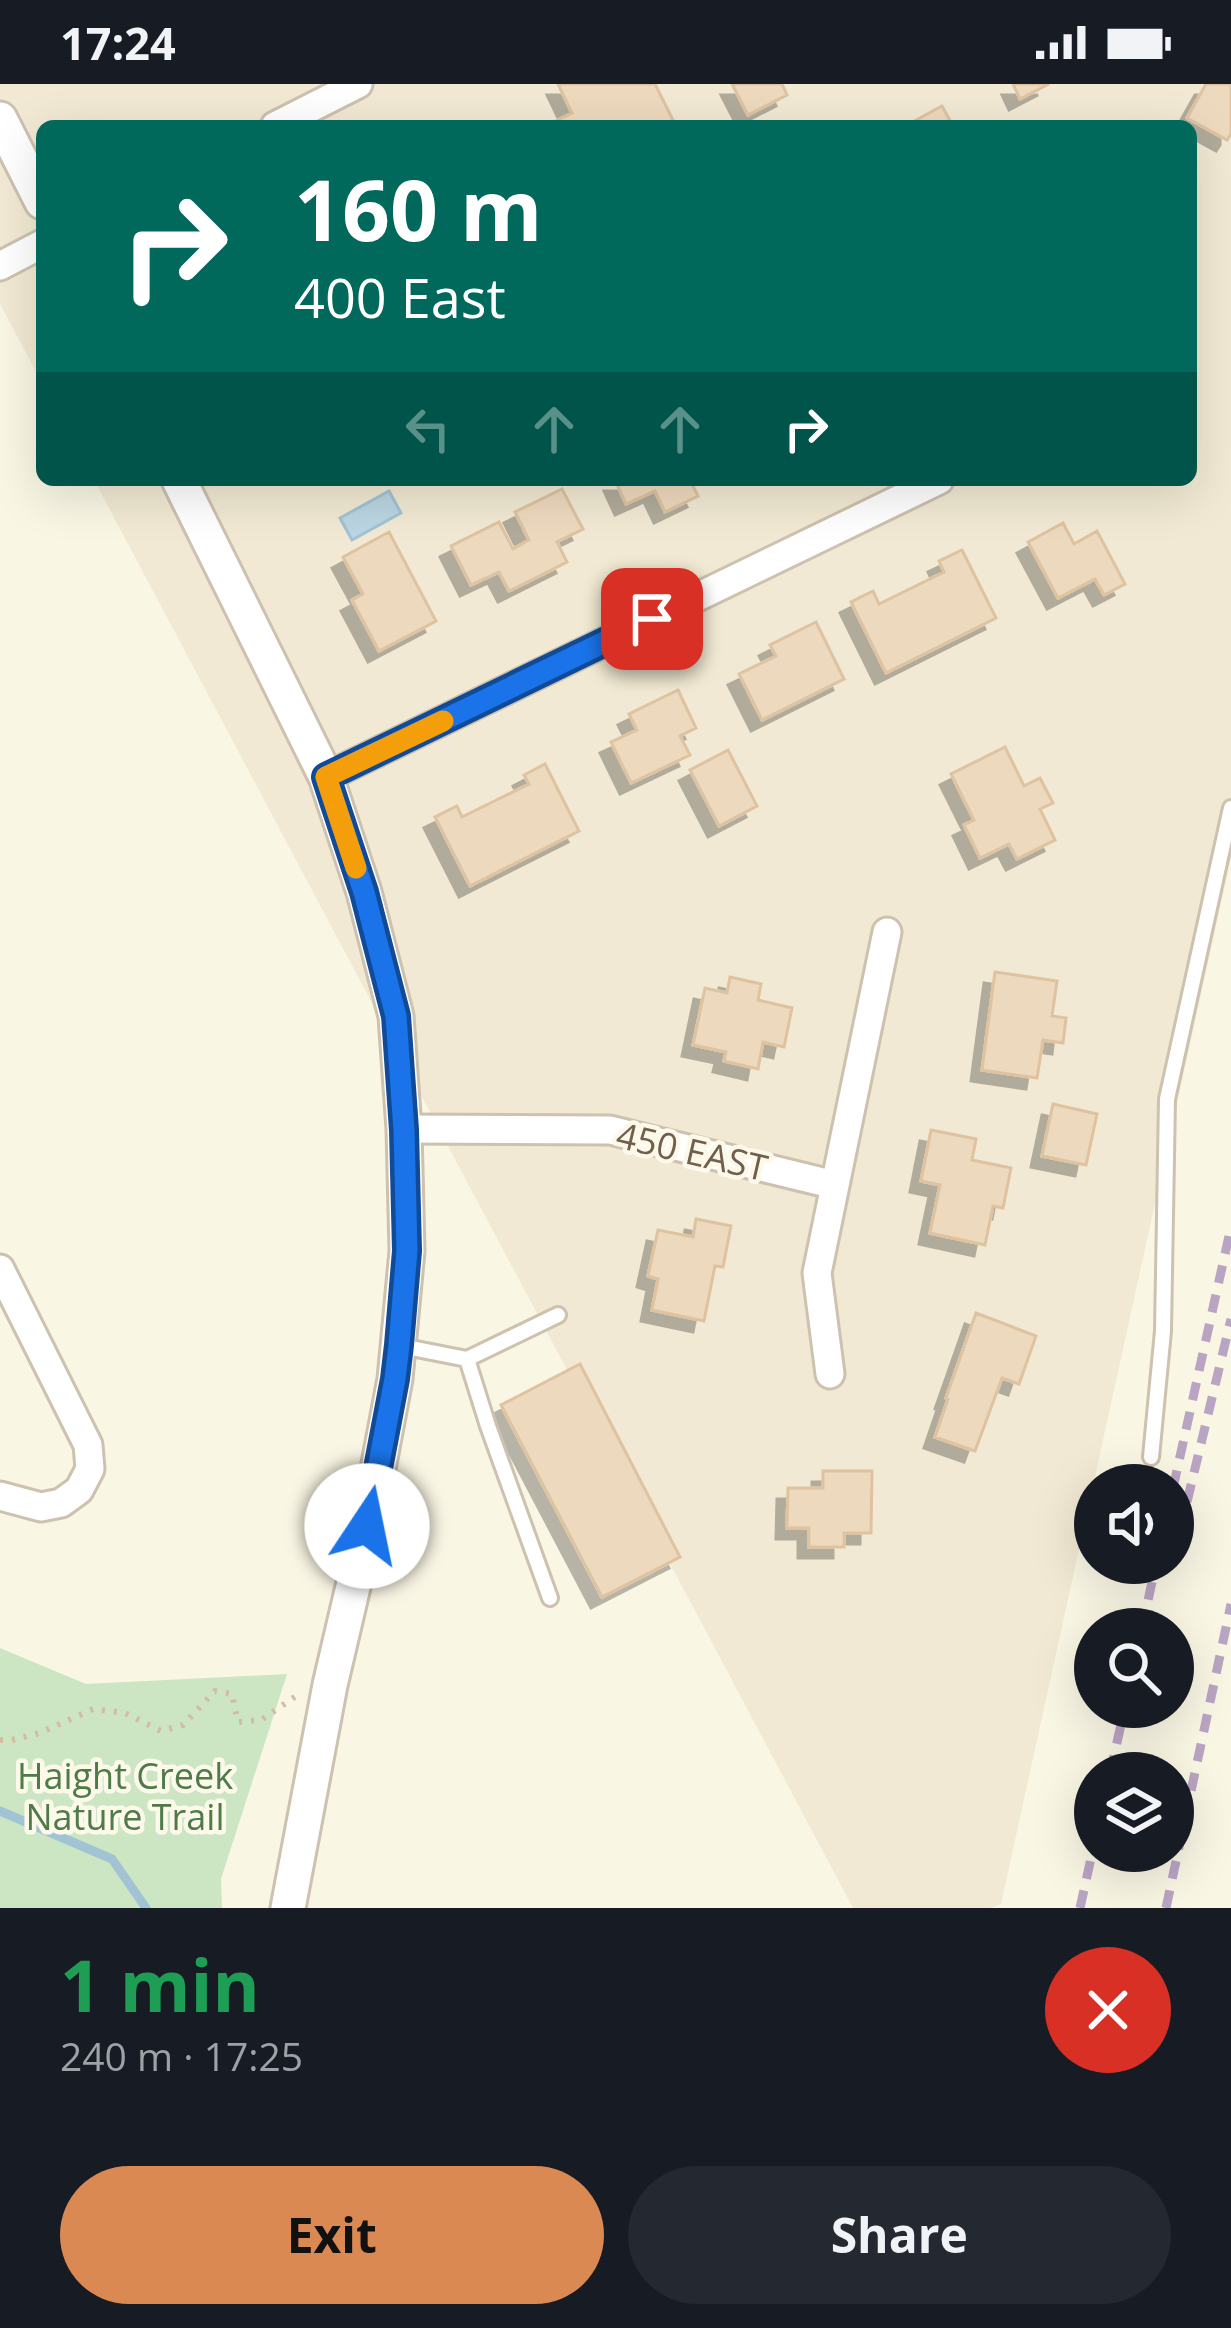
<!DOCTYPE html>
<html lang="en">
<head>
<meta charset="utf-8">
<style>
  :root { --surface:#171b24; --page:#242831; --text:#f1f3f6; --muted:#9ea1a6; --accent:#db8953 }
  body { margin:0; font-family:"Open Sans",sans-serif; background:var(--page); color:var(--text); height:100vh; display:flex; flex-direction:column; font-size:45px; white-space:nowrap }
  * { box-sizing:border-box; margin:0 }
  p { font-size:39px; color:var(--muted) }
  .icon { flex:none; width:66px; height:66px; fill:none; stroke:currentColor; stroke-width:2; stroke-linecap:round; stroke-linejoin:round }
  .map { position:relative; height:1824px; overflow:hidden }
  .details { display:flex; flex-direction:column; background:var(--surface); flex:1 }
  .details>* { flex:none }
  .banner { position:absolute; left:36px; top:36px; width:1161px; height:366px; border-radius:18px; box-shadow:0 12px 48px #0002; background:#00695c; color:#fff; overflow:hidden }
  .controls { position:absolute; left:1074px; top:1380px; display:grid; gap:24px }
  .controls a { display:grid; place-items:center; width:120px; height:120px; border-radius:50%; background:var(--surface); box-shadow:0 12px 48px #0002; font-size:60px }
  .pin { position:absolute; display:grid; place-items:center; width:102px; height:102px; color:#fff; margin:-51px; border-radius:24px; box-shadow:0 6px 18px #0006 }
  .me { position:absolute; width:132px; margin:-66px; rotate:11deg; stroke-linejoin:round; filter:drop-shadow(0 0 9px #0008) }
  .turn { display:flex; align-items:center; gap:42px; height:252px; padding:0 60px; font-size:54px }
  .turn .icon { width:156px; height:156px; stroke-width:2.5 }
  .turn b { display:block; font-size:84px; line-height:102px }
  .lanes { display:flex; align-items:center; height:114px; padding:0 60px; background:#0003; justify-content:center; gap:60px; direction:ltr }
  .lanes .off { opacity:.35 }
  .round { display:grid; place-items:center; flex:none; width:126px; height:126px; border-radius:63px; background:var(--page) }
  .head { display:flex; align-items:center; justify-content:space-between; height:204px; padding:0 60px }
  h1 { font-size:72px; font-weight:700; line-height:90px; color:#1e9e55 }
  .button { display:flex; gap:24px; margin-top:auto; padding:24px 60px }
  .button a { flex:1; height:138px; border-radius:72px; background:var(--accent); color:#111; font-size:48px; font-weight:700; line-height:138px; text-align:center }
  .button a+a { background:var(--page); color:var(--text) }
  .status { display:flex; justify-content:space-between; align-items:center; height:84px; padding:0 60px; background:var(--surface); direction:ltr }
  .status svg { height:33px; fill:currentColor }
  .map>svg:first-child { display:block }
  .residential { fill:#f1e9d3 }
  .green { fill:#cce6c4 }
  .water { fill:#bbd5e2; stroke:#a2c3d3; stroke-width:3 }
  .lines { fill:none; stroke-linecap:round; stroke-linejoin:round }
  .stream { stroke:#a2c3d3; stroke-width:9 }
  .building { fill:#edd9be; stroke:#dfc3a0; stroke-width:3; filter:url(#shadow) }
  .service-casing { stroke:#cdc1af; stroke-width:20 }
  .minor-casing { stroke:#cdc1af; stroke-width:33 }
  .tertiary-casing { stroke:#cdc1af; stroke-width:39 }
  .path { stroke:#d2bda2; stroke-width:6; stroke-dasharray:3 9; stroke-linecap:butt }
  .service { stroke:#fff; stroke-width:14 }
  .minor { stroke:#fff; stroke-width:27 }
  .tertiary { stroke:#fff; stroke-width:33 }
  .rail { stroke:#baa4c3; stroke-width:9; stroke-dasharray:18 12; stroke-linecap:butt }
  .route-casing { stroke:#114b97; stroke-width:30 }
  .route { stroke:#1a73e8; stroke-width:21 }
  .slow { stroke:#f59e0b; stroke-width:21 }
  .labels { text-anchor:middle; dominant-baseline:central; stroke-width:9; stroke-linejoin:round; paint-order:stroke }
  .street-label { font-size:36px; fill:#715f4c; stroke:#fdf9ea }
  .park-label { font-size:36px; fill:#4e7b48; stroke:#fdf9ea }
</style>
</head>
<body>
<div class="status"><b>17:24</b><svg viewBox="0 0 49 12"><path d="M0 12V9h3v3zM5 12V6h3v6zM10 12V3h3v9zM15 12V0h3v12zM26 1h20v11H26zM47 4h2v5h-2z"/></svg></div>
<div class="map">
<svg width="1231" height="1824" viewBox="0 0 1231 1824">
  <defs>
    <filter id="shadow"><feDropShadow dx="-11" dy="11" stdDeviation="0" flood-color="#0004"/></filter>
  </defs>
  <rect width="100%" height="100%" fill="#faf6e4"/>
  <path class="residential" d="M0,0H1231V774L1001,1820L991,1824H853L94,396H1191V42H42V299L0,220Z"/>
  <path class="green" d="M0,1564L86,1600L287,1590L221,1795L222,1824H0Z"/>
  <path class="water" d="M389,407L401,429L352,456L340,434Z"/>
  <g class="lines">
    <path class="stream" d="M0,1727L112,1775L146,1824"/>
  </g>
  <path class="building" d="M558,0H655L674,38L665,42H558L556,37L572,29Z
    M732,0H782L787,11L748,31Z
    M1013,0H1049L1020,15Z
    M1206,0H1231V50L1227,56L1187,34Z
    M942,22L953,42H910L909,40Z
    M615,396H690L698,412L665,428L655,407L626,420Z
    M562,405L583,445L557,458L567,478L509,507L499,488L471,501L451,462L499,438L513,465L529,456L515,428Z
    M1063,439L1074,460L1097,447L1125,500L1104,511L1095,495L1058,514L1028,458Z
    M389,448L436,537L379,567L352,516L363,510L343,473Z
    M962,466L996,534L886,589L851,518L873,507L879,520L944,488L939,477Z
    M816,538L844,595L762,636L739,590L776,572L770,561Z
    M678,606L696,644L680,652L690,671L631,699L611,658L637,646L629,630Z
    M1005,663L1024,702L1040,694L1053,719L1040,725L1055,756L1017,775L1009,760L980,774L964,741L974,736L951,690Z
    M728,666L757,722L719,742L690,686Z
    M545,680L579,747L470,802L435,733L457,722L462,733L529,700L524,691Z
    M995,888L1057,897L1052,932L1066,934L1063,959L1043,956L1037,994L982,986Z
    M730,893L761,900L758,916L792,924L784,963L763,958L758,985L724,977L726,968L693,961L705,904L727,909Z
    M1053,1020L1097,1030L1086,1081L1042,1072Z
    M931,1046L976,1055L972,1076L1011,1084L1003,1124L993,1122L985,1161L930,1149L940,1101L921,1097Z
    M696,1135L731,1142L723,1183L715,1182L704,1237L652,1226L658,1195L648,1192L658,1146L693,1153Z
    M976,1229L1036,1252L1019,1300L1002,1294L975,1367L935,1353L948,1315L946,1314Z
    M580,1280L680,1473L602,1513L501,1321Z
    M823,1387H872L871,1449H844V1463H809V1444H787L788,1404H823Z"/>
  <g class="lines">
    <defs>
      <path id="service" d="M401,1262L467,1275L558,1231
        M467,1275L488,1342L550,1514
        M1151,1373L1163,1247L1167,1015L1231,724"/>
      <path id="minor" d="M275,42L358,0
        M0,182L42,160
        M326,693L939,396
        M404,1045L610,1046L835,1101
        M0,1185L88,1361L90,1385L79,1406L61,1419L41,1423L0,1412
        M830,1290L817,1189L887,848"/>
      <path id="tertiary" d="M0,35L42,118
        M179,396L326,693L364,808L396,932L404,1045L407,1167L395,1295L367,1443L330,1601L288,1824"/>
    </defs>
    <use href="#service" class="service-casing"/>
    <use href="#minor" class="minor-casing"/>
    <use href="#tertiary" class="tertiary-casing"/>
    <path class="path" d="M0,1656H12L40,1649L93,1625L125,1629L161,1647L183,1641L215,1607L232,1610L238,1638L261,1636L299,1610"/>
    <use href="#service" class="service"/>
    <use href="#minor" class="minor"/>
    <use href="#tertiary" class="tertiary"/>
    <path class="rail" d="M1173,1404L1231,1143
      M1173,1476L1231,1235
      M1142,1545L1156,1479
      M1110,1689L1125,1623
      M1080,1824L1095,1756
      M1166,1824L1231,1520"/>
  </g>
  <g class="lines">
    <defs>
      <path id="route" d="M367,1442L395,1295L399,1261L407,1167L404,1046L396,932L364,808L326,693L652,535"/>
    </defs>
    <use href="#route" class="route-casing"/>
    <use href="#route" class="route"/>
    <path class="slow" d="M356,784L326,693L443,637"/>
  </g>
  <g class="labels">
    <g class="street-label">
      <text transform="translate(692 1067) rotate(13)">450 EAST</text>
    </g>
    <g class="park-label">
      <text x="125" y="1691">Haight Creek<tspan x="125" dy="41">Nature Trail</tspan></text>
    </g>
  </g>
</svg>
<div class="controls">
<a><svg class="icon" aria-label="sound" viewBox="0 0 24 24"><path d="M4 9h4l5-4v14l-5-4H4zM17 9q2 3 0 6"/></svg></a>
<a><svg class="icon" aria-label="search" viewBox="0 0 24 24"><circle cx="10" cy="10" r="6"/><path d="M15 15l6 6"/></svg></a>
<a><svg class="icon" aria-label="layers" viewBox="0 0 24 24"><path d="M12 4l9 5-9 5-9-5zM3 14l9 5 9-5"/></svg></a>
</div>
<div class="pin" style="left:652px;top:535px;background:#d93025"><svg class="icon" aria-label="arrive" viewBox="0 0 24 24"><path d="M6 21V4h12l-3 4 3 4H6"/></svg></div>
<svg class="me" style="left:367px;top:1442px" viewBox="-20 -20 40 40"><circle r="19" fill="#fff"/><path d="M0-13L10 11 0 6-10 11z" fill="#1a73e8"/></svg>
<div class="banner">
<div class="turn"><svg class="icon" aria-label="right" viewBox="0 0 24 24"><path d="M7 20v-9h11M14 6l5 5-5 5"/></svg><div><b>160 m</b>400 East</div></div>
<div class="lanes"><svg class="icon off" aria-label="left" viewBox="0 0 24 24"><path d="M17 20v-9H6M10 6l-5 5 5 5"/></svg><svg class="icon off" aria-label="ahead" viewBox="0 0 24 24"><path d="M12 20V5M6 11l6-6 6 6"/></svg><svg class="icon off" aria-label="ahead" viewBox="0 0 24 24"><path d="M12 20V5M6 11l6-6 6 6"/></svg><svg class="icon" aria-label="right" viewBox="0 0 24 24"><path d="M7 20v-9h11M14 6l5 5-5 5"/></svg></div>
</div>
</div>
<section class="details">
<div class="head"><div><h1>1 min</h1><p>240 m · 17:25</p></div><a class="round" style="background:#d93025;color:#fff"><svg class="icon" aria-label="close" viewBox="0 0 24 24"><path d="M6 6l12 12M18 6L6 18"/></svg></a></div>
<div class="button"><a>Exit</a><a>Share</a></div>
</section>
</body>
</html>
